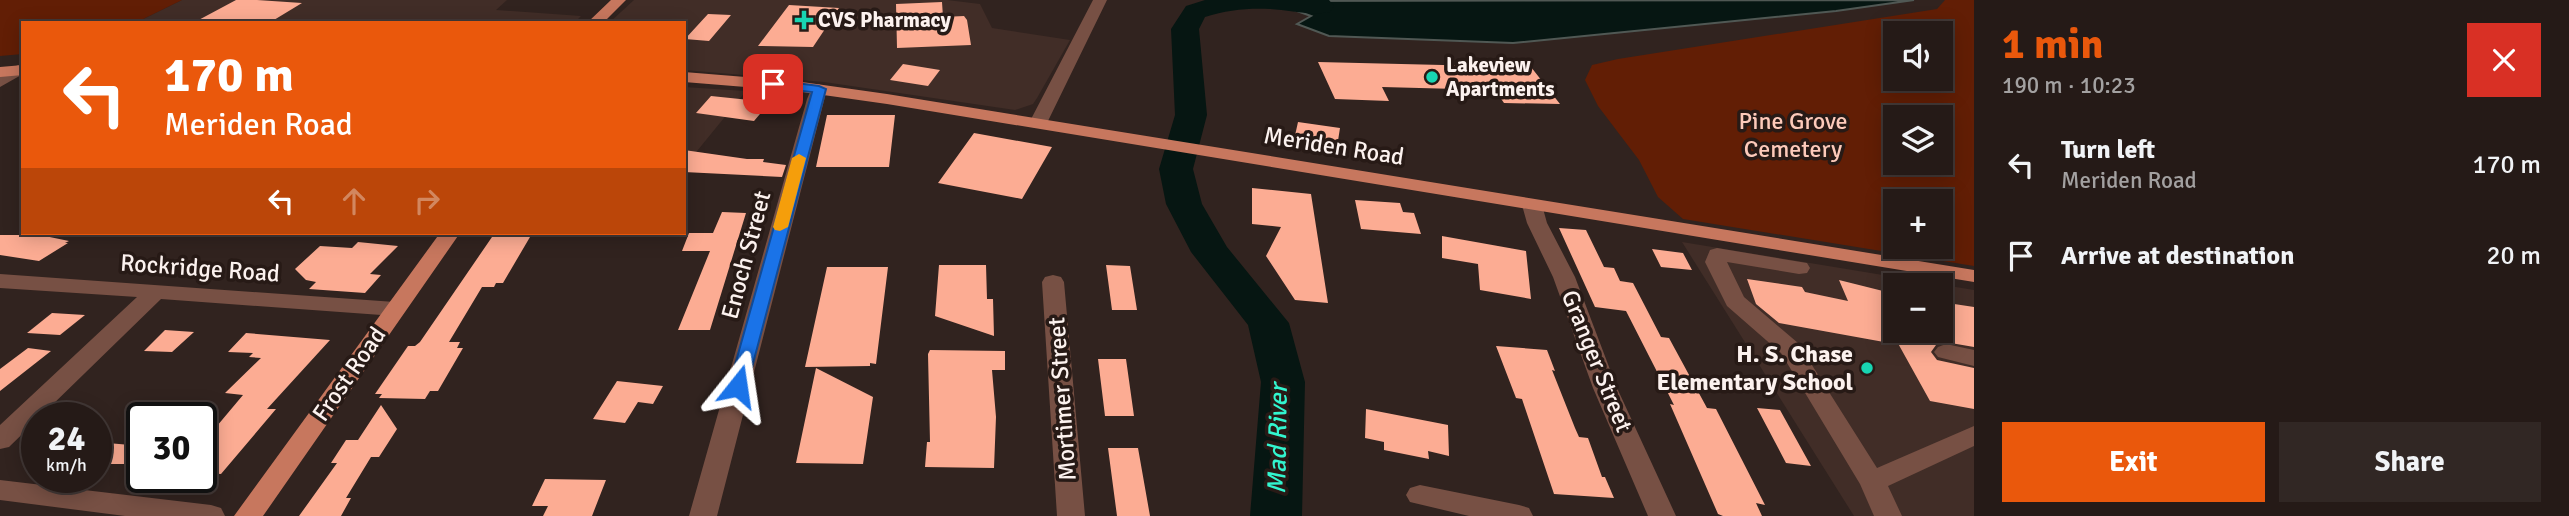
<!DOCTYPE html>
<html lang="en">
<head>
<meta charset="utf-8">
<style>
  :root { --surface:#251a17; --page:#312724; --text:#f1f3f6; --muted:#a3a1a1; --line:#423836; --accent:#ea580c }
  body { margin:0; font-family:Signika,sans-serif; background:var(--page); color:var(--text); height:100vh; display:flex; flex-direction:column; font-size:26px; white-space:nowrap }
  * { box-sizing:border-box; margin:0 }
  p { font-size:23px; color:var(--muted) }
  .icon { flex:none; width:38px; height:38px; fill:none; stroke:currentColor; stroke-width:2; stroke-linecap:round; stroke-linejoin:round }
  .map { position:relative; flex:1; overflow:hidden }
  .drawer { display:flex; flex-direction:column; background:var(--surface); width:595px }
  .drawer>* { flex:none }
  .banner { position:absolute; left:21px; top:21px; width:665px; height:214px; border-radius:0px; box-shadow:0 4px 18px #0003,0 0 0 2px var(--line); background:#ea580c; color:#fff; overflow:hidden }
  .fabs { position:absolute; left:1883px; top:21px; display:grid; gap:14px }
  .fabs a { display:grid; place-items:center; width:70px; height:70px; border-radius:0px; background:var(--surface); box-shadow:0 4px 18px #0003,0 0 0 2px var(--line); font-size:35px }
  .speed { position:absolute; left:21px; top:402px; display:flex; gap:14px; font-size:35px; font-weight:700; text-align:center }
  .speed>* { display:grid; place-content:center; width:91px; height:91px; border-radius:50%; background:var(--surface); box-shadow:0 4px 18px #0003,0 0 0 2px var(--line); line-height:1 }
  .speed small { font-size:18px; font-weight:400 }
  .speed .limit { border:4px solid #111; border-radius:10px; background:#fff; color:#111 }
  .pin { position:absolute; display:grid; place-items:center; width:60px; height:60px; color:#fff; margin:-30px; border-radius:14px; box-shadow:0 4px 10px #0006 }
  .me { position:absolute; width:77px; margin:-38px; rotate:15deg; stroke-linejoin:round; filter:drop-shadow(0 0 5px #0008) }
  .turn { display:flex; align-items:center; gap:24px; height:147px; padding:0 28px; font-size:32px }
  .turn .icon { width:91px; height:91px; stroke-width:2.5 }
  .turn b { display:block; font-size:49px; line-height:60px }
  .lanes { display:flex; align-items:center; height:66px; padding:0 28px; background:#0003; justify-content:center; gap:35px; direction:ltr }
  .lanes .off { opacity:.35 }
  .round { display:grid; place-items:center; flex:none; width:74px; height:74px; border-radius:0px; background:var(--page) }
  .headline { display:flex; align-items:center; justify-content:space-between; height:119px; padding:0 28px }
  h1 { font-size:42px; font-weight:700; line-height:52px; color:var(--accent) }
  .primary-button { display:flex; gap:14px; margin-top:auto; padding:14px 28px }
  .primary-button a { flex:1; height:80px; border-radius:0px; background:var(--accent); color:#fff; font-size:28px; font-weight:700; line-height:80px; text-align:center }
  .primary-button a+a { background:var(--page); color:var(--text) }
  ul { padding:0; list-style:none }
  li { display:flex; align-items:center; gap:21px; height:91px; padding:0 28px }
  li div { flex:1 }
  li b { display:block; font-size:26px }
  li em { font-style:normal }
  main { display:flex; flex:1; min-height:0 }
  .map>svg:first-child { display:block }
  .built { fill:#412d27; fill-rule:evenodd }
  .green { fill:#621e05; fill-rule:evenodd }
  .water { fill:#061612; stroke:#505854; stroke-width:2 }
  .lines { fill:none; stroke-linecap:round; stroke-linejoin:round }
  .river { fill:#061612; fill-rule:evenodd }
  .building { fill:#fcac93 }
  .minor { fill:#775044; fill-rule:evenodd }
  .major { fill:#c7775e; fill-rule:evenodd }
  .route { fill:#1a73e8; stroke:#114b97; stroke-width:2 }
  .slow { fill:#f59e0b }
  .poi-dot { fill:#18d5b2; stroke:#271a16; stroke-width:2.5 }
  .labels { text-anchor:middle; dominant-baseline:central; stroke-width:7; stroke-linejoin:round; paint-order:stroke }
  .far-poi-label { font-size:21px; font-weight:bold; fill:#fcf2ef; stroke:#271a16; text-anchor:start }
  .park-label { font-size:24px; fill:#fdcaba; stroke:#271a16 }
  .street-label { font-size:24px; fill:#fcf2ef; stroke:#271a16 }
  .poi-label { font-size:24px; font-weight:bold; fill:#fcf2ef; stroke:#271a16; text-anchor:end }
  .water-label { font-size:26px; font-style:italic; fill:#32f5cf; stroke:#271a16 }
</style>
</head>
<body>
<main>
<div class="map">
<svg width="1974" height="516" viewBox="0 0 1974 516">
  <rect width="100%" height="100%" fill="#31231f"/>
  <path class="built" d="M182,0H507L496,10L581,16L574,23H135Z
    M634,0H947L980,4L992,28L1070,40L1037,98L1033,104L1015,110L824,82L684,70V23H609Z
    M684,87L746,91L684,167Z
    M1682,242L1974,290V516H1854ZM1895,285H1941V331H1895Z"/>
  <path class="green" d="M0,0H182L135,23H23V54L0,56Z
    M1945,0H1974V266L1683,219L1658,197L1639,160L1598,106L1585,80L1592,65L1618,59L1937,9ZM1895,33H1941V79H1895ZM1895,117H1941V163H1895ZM1895,201H1941V247H1895Z"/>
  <path class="water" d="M1914,0L1836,11L1513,43L1329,36L1297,24L1311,16L1269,1Z"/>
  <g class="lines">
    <path class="river" d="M1205,0H1329L1334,6L1330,12C1311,16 1290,10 1270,9C1247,8 1227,10 1205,17L1199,29L1207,115L1193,169L1202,204L1227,247L1289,323L1305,382L1302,516H1250L1261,382L1248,325L1191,252L1166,204L1159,169L1175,115L1171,29L1186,6Z"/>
  </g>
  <path class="building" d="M236,0H257L302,3L269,23H193Z
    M942,2L943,17L964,16L967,20L971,45L897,48L896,4Z
    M789,5L839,8L813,47L758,46Z
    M708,14L731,15L709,41L685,39Z
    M1318,62L1531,67L1560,104L1504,103L1495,90L1382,87L1389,101L1335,99Z
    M903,64L940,70L928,86L890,80Z
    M711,96L770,102L754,121L696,113Z
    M827,115H895L889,167H816Z
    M1298,122L1340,128L1337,147L1294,140Z
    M974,133L1052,147L1022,199L938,183Z
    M684,150L747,159H764L763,162L786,165L782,177L684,172Z
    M1252,188L1311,194L1328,303L1295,300L1266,256L1281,227L1252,224Z
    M1355,200L1400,203L1403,212L1414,213L1421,234L1361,229Z
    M722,212L746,213L710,330H678L710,251H682L689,233H713Z
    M1559,228L1586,230L1604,267L1614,268L1620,281L1633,283L1661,337L1669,338L1707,408L1716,409L1765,505L1756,503L1762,516H1723L1718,514L1670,404L1674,405L1626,311L1595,307Z
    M0,235H40L69,241L65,243H68L39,261L0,255Z
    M1442,236L1526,251L1531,299L1480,290L1478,264L1442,258Z
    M492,237H530L503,283H496L494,287H482L449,342H460L457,348H463L438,391H430L425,399L379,398L382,394H375L408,346H415L420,342Z
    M358,242L398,246L370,274L381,275L365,293L309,289L316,282L306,280L295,269L320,246L352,248Z
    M1652,249L1683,253L1692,270L1661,267Z
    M939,265H986L987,299H993L994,336L935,316Z
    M1106,265L1130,266L1137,310H1112Z
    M827,267H888L876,364L870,363V366L805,367Z
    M1747,279L1802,287L1805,292L1848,301L1839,280L1895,294V331H1941V302L1974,307V347L1945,342L1936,345L1931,352L1937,360L1974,368V409L1930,401L1895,338V344L1779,323L1756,304Z
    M52,313L85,315L60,335L27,333Z
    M165,330L194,332L172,352L144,351Z
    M246,333L330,340L267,409H276L221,474L201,473V445L243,395L225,393L261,358L249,357L253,353L228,352Z
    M1496,346L1547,350L1555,371L1552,370L1575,428L1579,437L1588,438L1602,477H1605L1614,498L1554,494L1522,399L1516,398Z
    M28,348L51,351L0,391V369Z
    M930,350L1005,351V370H992L996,417L994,468L925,467L927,442H930L928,354Z
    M1098,359H1126L1134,416H1105Z
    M816,368L873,397L863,464L796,463Z
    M617,381L663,386L653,404L638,402L625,423L593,419Z
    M381,405L397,429L379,457H371L346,498H351L341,516H299L337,463H331L346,440H358Z
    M1757,408L1780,410L1811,466L1786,463Z
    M1366,409L1448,425L1449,456L1428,451L1429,459L1384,450V442L1365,438Z
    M96,442L142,446V464H96Z
    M1108,448H1138L1150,516H1117Z
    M545,479L606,480L592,516H543L548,506H532Z"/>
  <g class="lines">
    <path class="minor" d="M1093,0H1107L1047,123L1038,128L1032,127L1029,123Z
      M18,65L23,66V74L0,87V75Z
      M819,84L827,89L717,516H689L807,99L813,85Z
      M1532,199L1542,205L1547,223L1575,277L1617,388L1676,516H1648L1593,388L1553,277L1527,223L1522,205Z
      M1717,248L1807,263L1810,268L1807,273L1799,274L1727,262L1744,297L1798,343L1877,468L1974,426V446L1888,486L1902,516H1874L1860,484L1781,353L1727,306L1705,262L1710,250Z
      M0,274L395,302L403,304L406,309L403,314L395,316L161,299L9,447L0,449V425L137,297L0,288Z
      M1053,275L1061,277L1064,282L1085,516H1057L1042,282L1045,277Z
      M1946,344L1974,350V366L1938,357L1934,352L1938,347Z
      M0,480L211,505L221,508L225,516H125L0,500Z
      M1420,485L1519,505L1529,508L1533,516H1469L1410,502L1406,495L1410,488Z"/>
    <path class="major" d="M611,0H626L603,23H587Z
      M23,65V75L0,77V67Z
      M684,72L795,81L887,94L1974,270V282L887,104L795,91L684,82Z
      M440,233H460L263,516H234Z"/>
  </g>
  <path class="route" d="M773,80L819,86L826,89L747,386L744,390H731L729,386L812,92L768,87V81Z"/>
  <path class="slow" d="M799,154L806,158L788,227L780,231L775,230L773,227L792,158Z"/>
  <g class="poi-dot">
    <path d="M800.5 9.5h7v7h7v7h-7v7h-7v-7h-7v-7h7z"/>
    <circle cx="1432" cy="77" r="7"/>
    <circle cx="1867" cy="368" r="7"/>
  </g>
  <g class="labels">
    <g class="far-poi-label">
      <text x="818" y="20">CVS Pharmacy</text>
      <text x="1446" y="65">Lakeview<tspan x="1446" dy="24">Apartments</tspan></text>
    </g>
    <g class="park-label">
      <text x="1793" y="121">Pine Grove<tspan x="1793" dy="28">Cemetery</tspan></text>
    </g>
    <g class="street-label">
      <text transform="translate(1334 146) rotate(9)">Meriden Road</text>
      <text transform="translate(746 255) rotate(-75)">Enoch Street</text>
      <text transform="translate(200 268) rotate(4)">Rockridge Road</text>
      <text transform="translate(1597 361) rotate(68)">Granger Street</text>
      <text transform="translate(349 374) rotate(-55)">Frost Road</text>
      <text transform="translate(1062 399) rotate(-94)">Mortimer Street</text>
    </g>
    <g class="poi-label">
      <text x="1853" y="354">H. S. Chase<tspan x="1853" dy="28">Elementary School</tspan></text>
    </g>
    <g class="water-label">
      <text transform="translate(1278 439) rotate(-89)">Mad River</text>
    </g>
  </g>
</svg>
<div class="fabs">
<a><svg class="icon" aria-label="sound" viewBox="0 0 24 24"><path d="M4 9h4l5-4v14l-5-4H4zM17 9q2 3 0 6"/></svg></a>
<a><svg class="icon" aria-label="layers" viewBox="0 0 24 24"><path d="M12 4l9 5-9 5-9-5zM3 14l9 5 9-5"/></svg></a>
<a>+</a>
<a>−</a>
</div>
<div class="speed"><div>24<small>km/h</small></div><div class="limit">30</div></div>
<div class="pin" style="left:773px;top:84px;background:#d93025"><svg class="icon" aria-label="arrive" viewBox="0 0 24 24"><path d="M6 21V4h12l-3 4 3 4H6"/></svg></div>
<svg class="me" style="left:738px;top:386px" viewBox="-20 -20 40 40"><path d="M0-17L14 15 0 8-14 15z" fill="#1a73e8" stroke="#fff" stroke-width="4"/></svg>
<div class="banner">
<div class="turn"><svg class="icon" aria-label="left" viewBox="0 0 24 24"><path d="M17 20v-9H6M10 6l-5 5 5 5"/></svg><div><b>170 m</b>Meriden Road</div></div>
<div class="lanes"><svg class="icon" aria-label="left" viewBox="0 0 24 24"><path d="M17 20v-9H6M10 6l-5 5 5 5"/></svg><svg class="icon off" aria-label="ahead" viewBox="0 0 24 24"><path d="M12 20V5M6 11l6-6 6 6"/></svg><svg class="icon off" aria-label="right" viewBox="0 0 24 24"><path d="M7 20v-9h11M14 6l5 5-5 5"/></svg></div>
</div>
</div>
<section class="drawer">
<div class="headline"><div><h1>1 min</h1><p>190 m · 10:23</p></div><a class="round" style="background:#d93025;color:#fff"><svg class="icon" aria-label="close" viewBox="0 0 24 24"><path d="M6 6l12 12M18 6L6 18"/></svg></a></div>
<ul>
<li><svg class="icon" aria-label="left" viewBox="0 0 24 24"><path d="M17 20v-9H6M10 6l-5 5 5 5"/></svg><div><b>Turn left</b><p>Meriden Road</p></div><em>170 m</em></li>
<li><svg class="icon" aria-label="arrive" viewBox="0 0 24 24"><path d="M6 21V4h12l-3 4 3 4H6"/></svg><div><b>Arrive at destination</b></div><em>20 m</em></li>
</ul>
<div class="primary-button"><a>Exit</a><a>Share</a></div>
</section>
</main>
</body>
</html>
